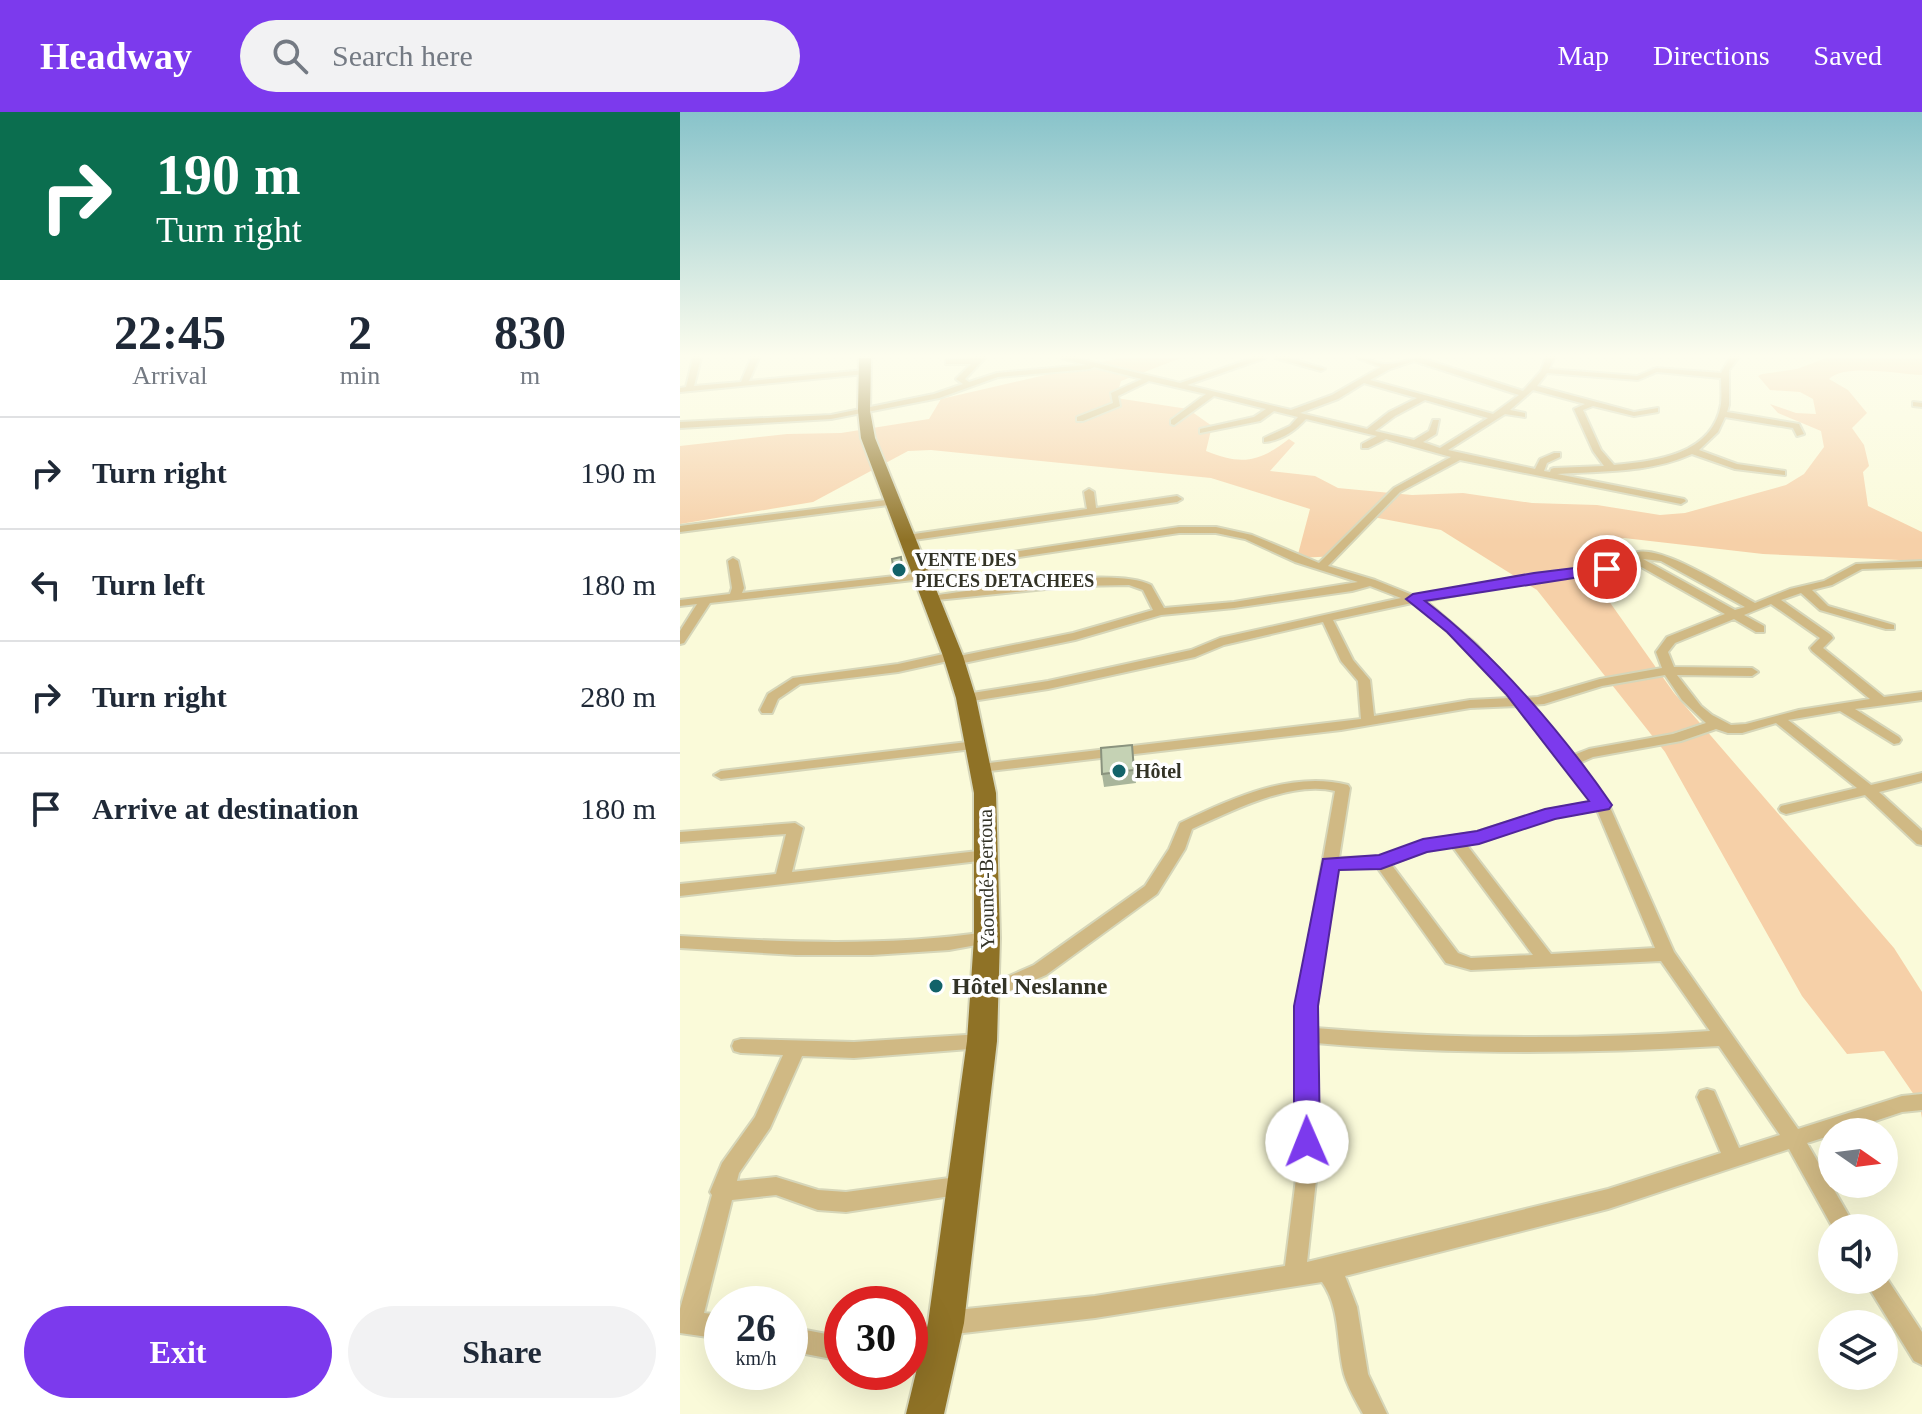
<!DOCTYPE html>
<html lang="en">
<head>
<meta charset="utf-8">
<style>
  :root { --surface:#fff; --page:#f2f2f3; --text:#1f2937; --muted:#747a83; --line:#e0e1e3; --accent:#7c3aed }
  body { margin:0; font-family:Georgia,serif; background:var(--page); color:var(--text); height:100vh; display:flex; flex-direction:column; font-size:30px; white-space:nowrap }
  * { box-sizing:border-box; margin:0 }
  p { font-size:26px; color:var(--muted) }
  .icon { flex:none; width:44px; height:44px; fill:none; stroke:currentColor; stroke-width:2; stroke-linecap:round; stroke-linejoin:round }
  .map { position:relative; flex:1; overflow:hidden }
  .panel { display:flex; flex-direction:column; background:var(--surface); width:680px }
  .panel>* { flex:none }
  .hud { background:#0b6e4f; color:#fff; overflow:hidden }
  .needle { width:52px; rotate:104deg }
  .buttons { position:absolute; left:1138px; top:1006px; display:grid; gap:16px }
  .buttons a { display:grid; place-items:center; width:80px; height:80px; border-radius:50%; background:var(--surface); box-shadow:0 8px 32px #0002; font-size:40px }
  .speed { position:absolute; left:24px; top:1174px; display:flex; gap:16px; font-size:40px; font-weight:700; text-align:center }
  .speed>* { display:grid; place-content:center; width:104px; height:104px; border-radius:50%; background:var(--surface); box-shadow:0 8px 32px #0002; line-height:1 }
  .speed small { font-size:20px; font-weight:400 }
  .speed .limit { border:12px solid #d22; background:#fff; color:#111 }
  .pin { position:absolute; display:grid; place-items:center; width:68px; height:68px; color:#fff; margin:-34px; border:4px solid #fff; border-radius:50%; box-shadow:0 2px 8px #0007 }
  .me { position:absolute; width:88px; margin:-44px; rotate:359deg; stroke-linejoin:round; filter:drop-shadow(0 0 6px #0008) }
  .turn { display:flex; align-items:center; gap:28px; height:168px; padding:0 24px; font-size:36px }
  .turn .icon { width:104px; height:104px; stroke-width:2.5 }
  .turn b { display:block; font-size:56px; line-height:68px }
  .eta { display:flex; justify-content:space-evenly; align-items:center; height:136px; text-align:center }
  .eta b { font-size:48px; font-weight:800; line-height:56px }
  .action { display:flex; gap:16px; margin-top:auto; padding:16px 24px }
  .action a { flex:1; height:92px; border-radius:48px; background:var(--accent); color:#fff; font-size:32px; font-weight:800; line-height:92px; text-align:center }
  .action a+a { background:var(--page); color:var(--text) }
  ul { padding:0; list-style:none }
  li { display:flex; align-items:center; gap:24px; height:112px; padding:0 24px; border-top:2px solid var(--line) }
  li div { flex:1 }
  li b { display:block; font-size:30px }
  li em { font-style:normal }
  header { display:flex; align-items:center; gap:48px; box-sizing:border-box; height:112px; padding:0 40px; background:var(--accent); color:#fff }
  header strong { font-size:38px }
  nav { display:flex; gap:44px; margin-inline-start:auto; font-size:28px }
  .search { width:560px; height:72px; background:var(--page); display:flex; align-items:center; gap:20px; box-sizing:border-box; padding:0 28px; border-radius:44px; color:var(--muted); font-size:30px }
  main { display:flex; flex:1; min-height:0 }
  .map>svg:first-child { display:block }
  .green { fill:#f6d0a8 }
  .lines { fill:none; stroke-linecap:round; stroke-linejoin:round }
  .minor-casing { stroke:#d6d6b9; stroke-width:4 }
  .highway-casing { stroke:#d6d6b9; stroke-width:4 }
  .minor { fill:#d0b984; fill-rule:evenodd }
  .highway { fill:#8f7226; fill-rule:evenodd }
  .wall { fill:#a9b59b }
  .shaded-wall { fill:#8a937e }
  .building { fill:#c5d2b4; stroke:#8a937e; stroke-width:2 }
  .route { fill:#7c3aed; stroke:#51269a; stroke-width:2 }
  .poi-dot { fill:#126269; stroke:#fff; stroke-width:3 }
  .labels { text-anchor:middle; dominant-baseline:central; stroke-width:7; stroke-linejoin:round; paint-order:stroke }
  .far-poi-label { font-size:18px; font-weight:bold; fill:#333326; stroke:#fff; text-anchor:start }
  .poi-label { font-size:20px; font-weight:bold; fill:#333326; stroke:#fff; text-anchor:start }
  .street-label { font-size:20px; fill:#333326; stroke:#fff }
  .near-poi-label { font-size:24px; font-weight:bold; fill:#333326; stroke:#fff; text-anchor:start }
</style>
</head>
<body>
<header>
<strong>Headway</strong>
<div class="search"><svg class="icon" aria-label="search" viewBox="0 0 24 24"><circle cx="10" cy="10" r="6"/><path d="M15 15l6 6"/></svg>Search here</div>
<nav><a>Map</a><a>Directions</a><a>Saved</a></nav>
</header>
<main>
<section class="panel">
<div class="hud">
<div class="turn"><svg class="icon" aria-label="right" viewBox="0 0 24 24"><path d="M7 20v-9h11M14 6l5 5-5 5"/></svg><div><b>190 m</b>Turn right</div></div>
</div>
<div class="eta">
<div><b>22:45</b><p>Arrival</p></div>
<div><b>2</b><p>min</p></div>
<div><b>830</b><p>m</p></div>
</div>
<ul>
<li><svg class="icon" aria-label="right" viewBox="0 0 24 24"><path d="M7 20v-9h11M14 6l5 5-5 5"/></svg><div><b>Turn right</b></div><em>190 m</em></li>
<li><svg class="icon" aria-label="left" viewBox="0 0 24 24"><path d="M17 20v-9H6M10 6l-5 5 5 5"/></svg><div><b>Turn left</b></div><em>180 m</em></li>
<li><svg class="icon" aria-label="right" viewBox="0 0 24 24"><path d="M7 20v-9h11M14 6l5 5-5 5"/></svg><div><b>Turn right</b></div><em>280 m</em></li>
<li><svg class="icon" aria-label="arrive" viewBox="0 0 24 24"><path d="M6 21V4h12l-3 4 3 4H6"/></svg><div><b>Arrive at destination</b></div><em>180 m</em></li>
</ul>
<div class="action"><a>Exit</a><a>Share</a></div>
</section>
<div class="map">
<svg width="1242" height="1302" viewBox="0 0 1242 1302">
  <rect width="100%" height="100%" fill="#fafad9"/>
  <path class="green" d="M440,246H501L441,269L436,286L508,297L532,314L526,339C561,353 578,351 609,327L615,331L590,359L635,364L658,376L732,383L783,381L852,391L917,393L980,403L1005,401L1106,373L1124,362L1144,335L1141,319L1098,301L1090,292L1116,301L1136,302L1133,287L1120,280L1090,278L1078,264L1082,262L1117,257L1146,246L1242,247V263C1220,262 1164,251 1149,267L1168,278L1187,301L1172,316L1184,333L1189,354L1183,360L1188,394L1242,420V449L1083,442L944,426L928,430L902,451L994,581L1214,836L1242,880V1006L1239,990L1204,939L1167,942L1122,884L985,640L857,478L761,418L693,405L659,444L617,446L630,397L531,366L251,338L228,339L133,390L0,412V334L107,322L161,321L249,307L261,287Z"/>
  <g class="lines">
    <defs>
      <path id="minor" d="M13,246H21L14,274L61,270L71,246H79L69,269L185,258L189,260L185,262L0,280V276L6,275Z
        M297,246H305L285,267L289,270L317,261L406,253L382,246H395L500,271L573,246H585L507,273L611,298L652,283L701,255L677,246C688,246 695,251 705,252C716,253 729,246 741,246L843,279L861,259L866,246H874L869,257L957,264L976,256L1041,261L1050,246H1058L1049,258V293L1047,300L1119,312L1124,322L1117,324L1113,316L1045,305L1038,320L1019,338L1057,352L1105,359V363L1055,357L1012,342C970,361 922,359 877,362L1004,387L1006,389L1001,392L780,348L720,380L648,454L695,468L735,484L854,462L945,451C949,447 952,441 958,440C985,435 1050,477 1075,491L1110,477L1144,469L1176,452L1242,449V455L1182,457L1152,473L1132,478L1148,494L1214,513V517H1206L1140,498L1121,481L1101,488L1151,523L1153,526L1143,536L1204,585L1242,580V588L1175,597L1219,625L1221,628L1219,631L1214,632L1160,599L1108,608L1191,673L1242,661V669L1199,680L1242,719V733L1237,732L1185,683L1106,702L1101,700L1099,697L1101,694L1177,676L1096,611L1062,621H1048L1036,617L1001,629L913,645L897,652L929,693L994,840L1118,1017L1222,984L1242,982V998L1222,1000L1162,1020H1152V1023L1127,1031L1176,1116H1153L1109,1037L928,1097L665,1164L677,1195L688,1262L707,1302H683C676,1289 668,1276 664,1262C656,1231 661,1197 642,1170L415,1206L266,1223L258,1219L254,1211L258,1203L266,1199L415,1184L605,1154L617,1059V894L655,679C612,668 551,699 512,717L505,737L477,782L366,863L306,889L300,887L297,882L300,877L354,853L465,774L489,737L500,711C551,687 611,658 668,673L670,676L659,746L699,745L743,729L797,720L867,698L912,690L837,594L790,596L661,618L301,660L294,656L301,652L681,607L678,569L661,549L643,510L544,533L515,545L368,577L286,590L280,586L286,582L368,569L511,538L540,526L721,486L690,474L672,479L554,496L481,503L395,528L274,553L268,549L218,560L120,572L98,587L92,601H82L80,598L88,582L113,566L218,552L273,540L279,544L393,521L473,498L463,478L449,473L395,474L247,489V485L251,484C297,478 434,453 471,473L484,496L554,490L678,470L615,450L565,427L536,421H499L240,460L235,457L240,454L499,415H536L572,423L639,451L714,376L771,345L706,327L688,336H682V332L697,324L626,307C615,319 600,329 584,330V326L610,314L618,305L594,299L580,309L520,321V317L574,305L586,297L534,284L494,313L491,312V308L526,282L469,269L438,284L440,294L403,309H397V305L433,291L431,281L462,267L414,255L410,257L318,265L259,286L151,307L0,316V310L151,303L254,282L283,272L276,267L291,252H266V248ZM734,249L839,283L813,302L690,268L710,257ZM977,260L1041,266C1041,274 1042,284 1041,292C1033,343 975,349 934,353L921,338L903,298L913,294L954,304L978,300V296L954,300L857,274L867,261L958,268ZM684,271L737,286L709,300L687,317L620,301L658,287ZM853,278L905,292L894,297L913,339L924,354L874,356L871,357L870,360L864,359L867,351L880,345V341H874L860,347L855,357L768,338L825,302L845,305V301L830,298ZM745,288L808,306L760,336L743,330L756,322L759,308H753L749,319L734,328L695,319L715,304ZM963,447L981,449L1065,495L1055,498ZM956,452L1045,502L987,525L976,540L982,556L920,567L858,585L844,586L797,533L746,489L854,468L948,457ZM732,491L738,493L789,539L830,586L790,588L694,604L690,568L673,548L653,508ZM1091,492L1140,526L1130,536L1132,539L1190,587L1119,598L1066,612L1051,613L1032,603L1021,594L997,563L1072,564L1078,560L1072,556L994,555L988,540L995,531L1054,507L1076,520H1084V514L1064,503ZM985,563L1002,588L1026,611L993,622L909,637L891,644L850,593L864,592L922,574ZM917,698L975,836L871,842L786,732L804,729L874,705ZM772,734L853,843L791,846L778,841L711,752L746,739ZM697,755L766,851L791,858L981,849L1030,919C898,928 767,927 635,916V894L657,757ZM636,931C770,943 904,942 1039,934L1100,1023L1059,1036L1034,979L1027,977L1020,979L1017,985L1041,1041L928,1077L627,1150L637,1059Z
        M595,246H608L645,257L641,259Z
        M1233,290L1242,291V295L1233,294Z
        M409,377L414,380L416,396L497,384L502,387L497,390L227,429L222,426L227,423L407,397L404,380Z
        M213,387L218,390L216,392L0,420V414Z
        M53,446L58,449L64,476L62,481L242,461L247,464L242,467L30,491L4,531L0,532V519L17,492L0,494V488L50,482L52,476L48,449Z
        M296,629L301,630L303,633L301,636L41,667L34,663L41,659Z
        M115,711L123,716L112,760L307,738L312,739L315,743L312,747L307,748L0,784V772L96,762L106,722L0,730V720Z
        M307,820L313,822L315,826L313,830L269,838L192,843H116L0,836V824C103,830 204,835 307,820Z
        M302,922L309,924L311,929L309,934L302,936L174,946L122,944L90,1016L59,1061L57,1069L96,1065L138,1078L166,1080L284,1064L291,1066L294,1073L291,1080L284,1082L166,1100L138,1098L96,1083L52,1088L24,1201L42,1203V1227L0,1221V1197L32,1083L30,1080L42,1051L75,1005L103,943L61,941L54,939L52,934L54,929L61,927L174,930Z
        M1204,1162L1242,1220V1253L1234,1249L1184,1168H1204Z
        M110,1215L162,1225V1249L110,1239Z
        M230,1236L263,1244L267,1252L263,1260L255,1264L230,1260Z"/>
      <path id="highway" d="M179,246H191L190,299L195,326L283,544L296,586L316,681L320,826L317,929L284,1211L264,1302H226L248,1211L287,929L294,826V681L276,586L263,544L181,326L178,299Z"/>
    </defs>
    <use href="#minor" class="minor-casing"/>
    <use href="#highway" class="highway-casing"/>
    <use href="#minor" class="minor"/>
    <use href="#highway" class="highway"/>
  </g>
  <path class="wall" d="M452,633L456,671L424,675L422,662Z"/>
  <path class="shaded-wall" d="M221,445L224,460L215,461L213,454Z"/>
  <path class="building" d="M221,445L222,453L213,454L212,447Z
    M452,633L454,658L422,662L421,636Z"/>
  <linearGradient id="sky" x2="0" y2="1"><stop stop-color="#88c3ca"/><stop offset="0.57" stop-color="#fdfdee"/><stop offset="1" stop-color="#fdfdee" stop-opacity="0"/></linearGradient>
  <rect width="1242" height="428" fill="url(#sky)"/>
  <path class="route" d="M927,452L934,457L932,460L745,489C814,541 883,622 932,693L929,697L875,707L799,732L747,740L701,757L659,758L638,894L640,1030L636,1038L627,1041L617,1038L614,1030V894L643,747L699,743L743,727L797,719L865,697L909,689L826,582L767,520L726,487L733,482L854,461Z"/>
  <g class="poi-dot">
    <circle cx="219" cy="458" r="8"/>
    <circle cx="439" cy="659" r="8"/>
    <circle cx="256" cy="874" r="8"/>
  </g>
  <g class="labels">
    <g class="far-poi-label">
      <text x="235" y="448">VENTE DES<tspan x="235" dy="21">PIECES DETACHEES</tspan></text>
    </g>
    <g class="poi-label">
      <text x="455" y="659">Hôtel</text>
    </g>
    <g class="street-label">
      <text transform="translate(306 767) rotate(-91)">Yaoundé-Bertoua</text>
    </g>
    <g class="near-poi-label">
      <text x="272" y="874">Hôtel Neslanne</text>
    </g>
  </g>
</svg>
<div class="buttons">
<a><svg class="needle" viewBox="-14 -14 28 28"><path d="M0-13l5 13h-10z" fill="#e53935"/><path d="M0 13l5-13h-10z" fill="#747a83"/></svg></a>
<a><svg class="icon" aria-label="sound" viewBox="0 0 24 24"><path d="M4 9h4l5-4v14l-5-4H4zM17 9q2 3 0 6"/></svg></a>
<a><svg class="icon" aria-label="layers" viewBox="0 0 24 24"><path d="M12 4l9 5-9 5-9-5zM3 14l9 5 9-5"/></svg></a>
</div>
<div class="speed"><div>26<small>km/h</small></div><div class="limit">30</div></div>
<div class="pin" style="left:927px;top:457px;background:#d93025"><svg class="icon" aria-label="arrive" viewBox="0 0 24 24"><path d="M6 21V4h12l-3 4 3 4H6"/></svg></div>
<svg class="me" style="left:627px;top:1030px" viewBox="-20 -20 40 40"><circle r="19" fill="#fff"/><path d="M0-13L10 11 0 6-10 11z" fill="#7c3aed"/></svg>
</div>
</main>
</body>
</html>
